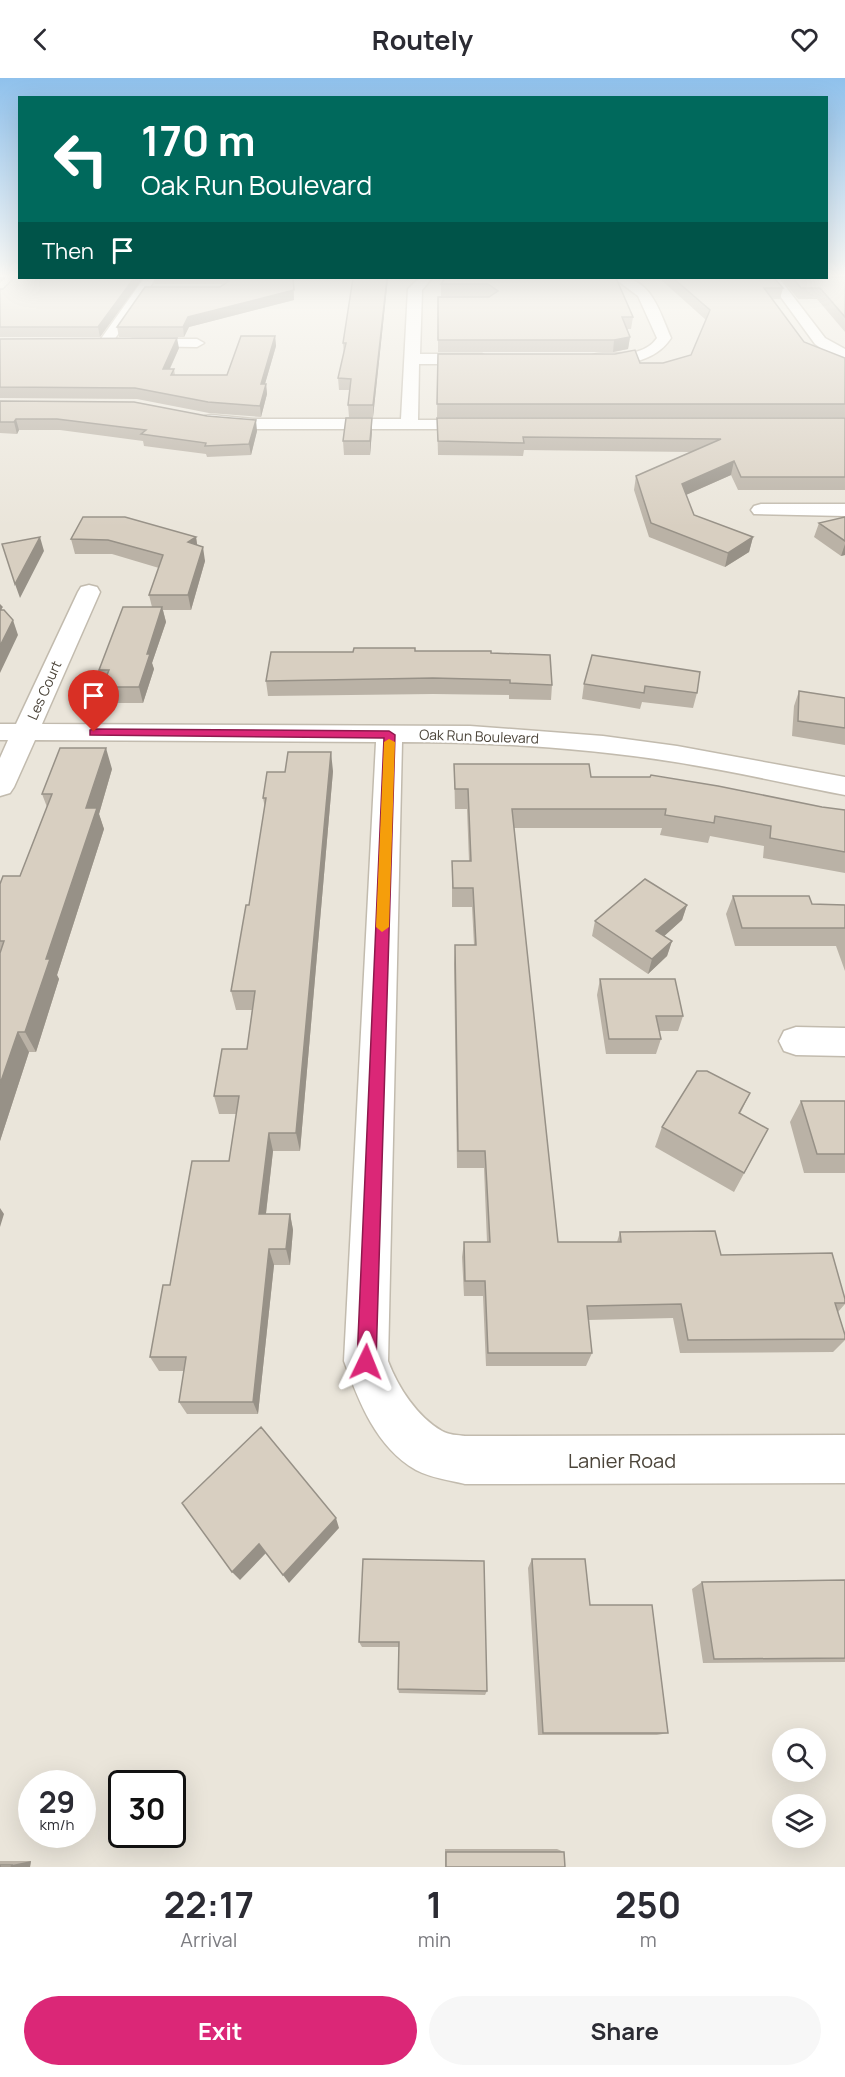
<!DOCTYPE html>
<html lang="en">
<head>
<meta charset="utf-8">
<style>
  :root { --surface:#fff; --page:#f7f7f7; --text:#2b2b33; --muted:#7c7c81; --accent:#db2777 }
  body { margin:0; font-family:Manrope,sans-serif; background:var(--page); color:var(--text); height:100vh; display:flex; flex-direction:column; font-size:22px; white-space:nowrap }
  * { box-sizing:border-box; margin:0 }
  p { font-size:20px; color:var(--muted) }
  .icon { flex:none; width:33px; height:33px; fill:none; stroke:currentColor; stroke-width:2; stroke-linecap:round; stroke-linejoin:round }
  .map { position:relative; height:1789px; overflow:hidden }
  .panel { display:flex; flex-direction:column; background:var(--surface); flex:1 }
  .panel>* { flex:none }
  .top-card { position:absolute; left:18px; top:18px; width:810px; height:183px; border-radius:0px; box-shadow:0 6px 24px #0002; background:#00695c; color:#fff; overflow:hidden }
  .fabs { position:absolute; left:772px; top:1650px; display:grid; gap:12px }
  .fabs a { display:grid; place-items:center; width:54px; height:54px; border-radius:50%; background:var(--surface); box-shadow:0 6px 24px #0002; font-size:30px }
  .speed { position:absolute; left:18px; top:1692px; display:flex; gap:12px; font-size:30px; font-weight:700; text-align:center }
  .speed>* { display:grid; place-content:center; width:78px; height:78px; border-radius:50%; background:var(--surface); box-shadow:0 6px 24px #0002; line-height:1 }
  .speed small { font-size:15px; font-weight:400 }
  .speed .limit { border:3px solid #111; border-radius:9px; background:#fff; color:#111 }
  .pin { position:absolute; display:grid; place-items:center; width:51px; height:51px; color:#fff; margin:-62px -26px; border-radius:50% 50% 50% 0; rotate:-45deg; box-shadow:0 0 6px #0007 }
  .pin .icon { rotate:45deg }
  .me { position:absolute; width:66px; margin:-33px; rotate:2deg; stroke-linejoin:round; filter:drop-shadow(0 0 4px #0008) }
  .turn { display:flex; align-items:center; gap:21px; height:126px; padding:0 24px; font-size:27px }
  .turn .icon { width:78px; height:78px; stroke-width:2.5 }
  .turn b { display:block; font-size:42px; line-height:51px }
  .then { display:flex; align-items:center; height:57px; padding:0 24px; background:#0003; gap:12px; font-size:22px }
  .eta { display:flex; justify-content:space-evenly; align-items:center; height:102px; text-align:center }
  .eta b { font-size:36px; font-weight:700; line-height:42px }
  .action { display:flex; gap:12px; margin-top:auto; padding:12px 24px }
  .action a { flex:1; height:69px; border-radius:36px; background:var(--accent); color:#fff; font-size:24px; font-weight:700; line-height:69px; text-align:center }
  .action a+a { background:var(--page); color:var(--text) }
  header { display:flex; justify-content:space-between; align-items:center; height:78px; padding:0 24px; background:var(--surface); font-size:27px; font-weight:700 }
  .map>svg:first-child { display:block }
  .residential { fill:#eae5da; fill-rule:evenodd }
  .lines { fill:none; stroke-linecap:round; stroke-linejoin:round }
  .minor-casing { stroke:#c2bbae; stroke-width:3 }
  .minor { fill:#fff; fill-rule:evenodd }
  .wall { fill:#bab2a6 }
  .shaded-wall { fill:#979187 }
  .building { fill:#d8cfc1; stroke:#979187; stroke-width:1.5 }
  .route { fill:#db2777; stroke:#8e194d; stroke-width:1.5 }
  .slow { fill:#f59e0b }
  .labels { text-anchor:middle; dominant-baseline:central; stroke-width:4.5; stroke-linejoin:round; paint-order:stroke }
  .far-street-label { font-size:14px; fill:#4b4439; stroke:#fff }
  .near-street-label { font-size:20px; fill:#4b4439; stroke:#fff }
</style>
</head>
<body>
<header><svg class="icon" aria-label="back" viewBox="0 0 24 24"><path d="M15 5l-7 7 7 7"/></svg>Routely<svg class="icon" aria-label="heart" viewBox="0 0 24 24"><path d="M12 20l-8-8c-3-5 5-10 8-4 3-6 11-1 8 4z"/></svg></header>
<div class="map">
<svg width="845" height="1789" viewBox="0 0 845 1789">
  <rect width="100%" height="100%" fill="#f6f3ec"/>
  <path class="residential" d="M0,199H845V1789H0ZM783,1660H816V1694H783ZM32,1706H82V1756H32ZM122,1706H172V1756H122ZM783,1726H816V1760H783Z"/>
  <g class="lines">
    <defs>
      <path id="minor" d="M144,200H156L110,268H100L98,265Z
        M419,200H432L422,212L420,276H482L490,281L482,286H419L418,342H483L489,343L492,347L489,351H253L211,347L205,346L202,342L205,338L211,337L253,341H401L408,211Z
        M614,200C650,196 659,232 671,260C655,285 617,291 589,284L586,281C599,267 638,287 657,260L638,218Z
        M767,200H779L825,260L845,271V281L826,274L815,266Z
        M133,261H197L204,265L197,269L128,268L126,265L128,262Z
        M761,426H845V438L754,436L751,432L754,428Z
        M89,507L97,509L100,514L42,646L470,648L603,658L677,668L845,699V717C788,706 732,693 675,684C584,670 493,664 402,664L388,1283C398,1309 417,1339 442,1353C448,1357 458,1357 465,1358L845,1357V1405L465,1406C449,1402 431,1400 416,1392C376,1369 359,1324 344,1283L376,664L35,662L14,709L10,715L0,718V680L8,662H0V646H16L78,514L81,509Z
        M796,949L845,950V978L796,977L784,973L779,963L784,953Z"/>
    </defs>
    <use href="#minor" class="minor-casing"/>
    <use href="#minor" class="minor"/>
  </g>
  <path class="wall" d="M845,199V254L817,221H798L781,200Z
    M143,200L100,259H0V211Z
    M154,200H293L294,222L189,249L184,259H119L117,249L223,207L221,206H155Z
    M353,200H388L373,339H349L348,327L350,312H339L338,300L344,277L343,265Z
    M616,200L633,239L631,251H627L630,259L628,271L613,274H438V219H489L441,218V206Z
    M659,200H774L783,210L780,221H772L804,264L845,280V339H437L438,276L640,285H663L691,277L706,242Z
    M275,258L276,268L265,306H266L267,316L261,339L209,335L137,321L0,320V261L179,270L170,291H174L175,297H227Z
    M0,323L257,353L251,377L207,379L206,376L144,368L143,363L60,352H19L17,356L0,355Z
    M437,340H845V412H738L731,397L686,417L694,437L753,459L749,474L725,489L649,459L634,412L636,398L691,374L524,372L523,378L438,377Z
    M372,353L370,377H344L343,363Z
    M845,439V477L841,478L814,459L819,445Z
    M196,459L197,467L205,483L191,532H163L166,544L152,585L154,591L143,625H106L102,609L103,607L99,592L152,529L149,517L159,490L112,476H75L71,461Z
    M415,573L491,575L552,607L551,622L509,621V617L433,616L268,618L266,603L353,574Z
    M592,577L697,615L693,630L642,624L640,631L582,621L584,606Z
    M799,613L845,620V667L792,658L794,628Z
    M454,686L591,699L845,732V795L763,780L764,768L710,758L708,765L660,757L662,750H514L558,1164H617L620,1154L721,1177L845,1221V1226L838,1234L845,1257V1262L833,1274L680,1275L673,1240L588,1242L592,1275L586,1288H486L483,1218H464L462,1179L464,1164H487L484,1090H457L454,886L455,867H474L472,829H452V783H469L467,731H455Z
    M112,691L99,736L104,751L57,897L59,901L36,974H29L0,1063V806L20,798L47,729L42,716Z
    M333,693L300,1073H273L266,1136H290L293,1152L290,1187H274L258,1336H187L179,1324L184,1293H159L150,1279L170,1207L229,1083L236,1036H219L214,1018L247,971L252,932H236L231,913L249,827L265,730L263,720Z
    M733,818L812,826L845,827V893L836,868H735L726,836Z
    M687,827L682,842L664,858L672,863L667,878L648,896L592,858L595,843Z
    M600,901L683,938L678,953H659L661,961L656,976H606L597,917Z
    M750,1015L740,1036L768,1051L734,1114L655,1069L662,1049Z
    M801,1023H845V1095H804L790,1044Z
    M532,1481L590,1527L668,1655L657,1657H538L528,1490Z
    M484,1483L487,1613L485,1617L399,1615L398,1611L399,1569H362L359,1564Z
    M845,1502V1584L703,1585L692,1511L702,1504Z
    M445,1771H557L564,1774L565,1789H445Z
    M0,1783H31L30,1789H0Z"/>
  <path class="shaded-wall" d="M0,199H7L0,205Z
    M134,200H143L100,259L98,249Z
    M293,200L294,222L189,249L184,259L183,249L188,239Z
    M387,200H388L373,339V327Z
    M275,258L276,268L262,316L261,306Z
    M630,259L628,271L613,274L614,262Z
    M177,260L179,270L165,301L163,291Z
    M266,306L267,316L261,339L260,328Z
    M372,340V353L370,377V363Z
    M16,341L19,352L17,356L14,344Z
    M256,342L257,353L251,377L249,366Z
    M734,383L731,397L679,420L682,406Z
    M40,459L44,473L20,520L15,506Z
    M196,459L198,473L188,464Z
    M753,459L749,474L725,489L728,475Z
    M845,466V477L841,478Z
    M203,469L205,483L191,532L188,517Z
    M162,529L166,544L152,585L154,591L143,625L139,609L147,576Z
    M13,542L18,557L0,595V568Z
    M106,670L112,691L99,736L104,751L57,897L59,901L36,974L25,954L86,730Z
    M331,674L333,693L300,1073L296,1055Z
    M687,827L682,842L652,869L656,853Z
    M672,863L667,878L648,896L652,881Z
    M18,954L29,974L0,1063V1006Z
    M269,1055L273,1073L264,1152L259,1136Z
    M0,1130L4,1136L0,1149Z
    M290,1136L293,1152L290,1187L286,1171Z
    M269,1171L274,1187L258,1336L253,1324Z
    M336,1440L339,1450L289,1505L283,1497Z
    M259,1466L266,1475L240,1502L232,1494Z
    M31,1783L30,1789H11L12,1787Z"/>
  <path class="building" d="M15,199H20V200H134L98,249H0V211H3Z
    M826,199H845V239L820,210H801L793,200H826Z
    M224,200H293L294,212L188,239L183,249H117L145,209H220L229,203Z
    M353,200H387L373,327H348L351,301L338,300L346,265H343Z
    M445,200H616L633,239H622L630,259L614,262H438V219H489L498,213L488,206H441Z
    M673,200H774L783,210H764L804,264L845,280V326H437L438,276H615L635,272L640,285H663L691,277L710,232Z
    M241,258H275L261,306H266L260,328L208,324L135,310L0,309V261L177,260L163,291H174L171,297H227Z
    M0,323L134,324L207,338L256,342L249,366L205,368L206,365L141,356L146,352L57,341H16L14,344H0Z
    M346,340H372L370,363H343Z
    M437,340H845V399H741L734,383L682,406L694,437L753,459L728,475L651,445L636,398L721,361L523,359L524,365L438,363Z
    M83,439H125L196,459L188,464L203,469L188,517H149L163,477L108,462L71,461Z
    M845,439V463L819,445Z
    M40,459L15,506L2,466Z
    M0,527L2,529L0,532H4L13,542L0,568Z
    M123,529H162L147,576H150L139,609H102L109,592H99Z
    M354,570H415V573H491V575L550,577L552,607L510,605V602L433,600L266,603L271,574H353Z
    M592,577L700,594L697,615L645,608L644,615L584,606Z
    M799,613L845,620V650L798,643Z
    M60,670H106L86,730H97L46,881H50L25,954H18L0,1006V875L4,863H0V806L3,798H20L52,716H42Z
    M288,674H331L296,1055H269L259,1136H290L286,1171H269L253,1324H179L186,1279H150L163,1207H170L192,1083H229L239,1018H214L222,971H247L255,913H231L246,827H249L266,720H263L267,694H285Z
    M454,686H589L591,699H650L651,697L718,708L822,729L845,732V774L770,760L771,748L715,738L714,745L665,737L666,731H512L558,1164H621L620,1154L715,1153L721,1177L832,1175L845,1221V1225H835L845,1257V1261L688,1262L681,1226L587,1228L592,1275H488L485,1203H465L464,1164H490L485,1073H458L455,867H476L473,810H453L452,783H471L468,711H455Z
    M645,801L687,827L656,853L672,863L652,881L595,843Z
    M733,818H809L812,826L845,827V850H742Z
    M600,901H675L683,938H656L661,961H609Z
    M697,993H707L750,1015L739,1035L768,1051L744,1095L662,1049Z
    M801,1023H845V1076H817Z
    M261,1349L336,1440L283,1497L259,1466L232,1494L182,1425Z
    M363,1481L484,1483L487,1613L398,1611L399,1564H359Z
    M532,1481H585L590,1527H652L668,1655H543Z
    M845,1502V1580L714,1581L702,1504Z
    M446,1774H564L565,1789H446Z
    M0,1787H12L11,1789H0Z"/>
  <linearGradient id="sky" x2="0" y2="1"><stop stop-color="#8fc1ec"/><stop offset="0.44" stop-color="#fbfaf6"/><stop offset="1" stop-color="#fbfaf6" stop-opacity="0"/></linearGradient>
  <rect width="845" height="449" fill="url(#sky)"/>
  <path class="route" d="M94,651L389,653L395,657L376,1284L373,1290L366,1293L360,1290L357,1284L384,660L90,657V652Z"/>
  <path class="slow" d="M389,661L395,664L389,849L382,854L376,849L384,664Z"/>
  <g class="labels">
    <g class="far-street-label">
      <text transform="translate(44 612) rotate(-66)">Les Court</text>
      <text transform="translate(479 658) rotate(2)">Oak Run Boulevard</text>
    </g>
    <g class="near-street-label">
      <text x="622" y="1382">Lanier Road</text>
    </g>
  </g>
</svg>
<div class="fabs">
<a><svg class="icon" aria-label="search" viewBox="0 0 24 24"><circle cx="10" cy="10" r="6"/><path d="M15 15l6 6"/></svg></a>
<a><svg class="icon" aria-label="layers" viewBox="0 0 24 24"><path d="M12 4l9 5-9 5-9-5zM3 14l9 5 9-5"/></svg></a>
</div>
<div class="speed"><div>29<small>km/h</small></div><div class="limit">30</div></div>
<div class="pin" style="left:94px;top:654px;background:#d93025"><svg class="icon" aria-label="arrive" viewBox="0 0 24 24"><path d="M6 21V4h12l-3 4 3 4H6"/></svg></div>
<svg class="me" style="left:366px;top:1284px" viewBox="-20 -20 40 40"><path d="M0-17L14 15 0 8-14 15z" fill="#db2777" stroke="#fff" stroke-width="4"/></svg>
<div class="top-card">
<div class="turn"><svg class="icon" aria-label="left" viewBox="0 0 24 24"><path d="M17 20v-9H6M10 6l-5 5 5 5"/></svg><div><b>170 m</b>Oak Run Boulevard</div></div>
<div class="then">Then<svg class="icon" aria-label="arrive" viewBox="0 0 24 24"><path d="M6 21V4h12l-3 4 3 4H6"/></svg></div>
</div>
</div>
<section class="panel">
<div class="eta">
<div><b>22:17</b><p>Arrival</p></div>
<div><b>1</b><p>min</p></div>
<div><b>250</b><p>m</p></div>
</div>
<div class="action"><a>Exit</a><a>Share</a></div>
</section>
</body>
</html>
